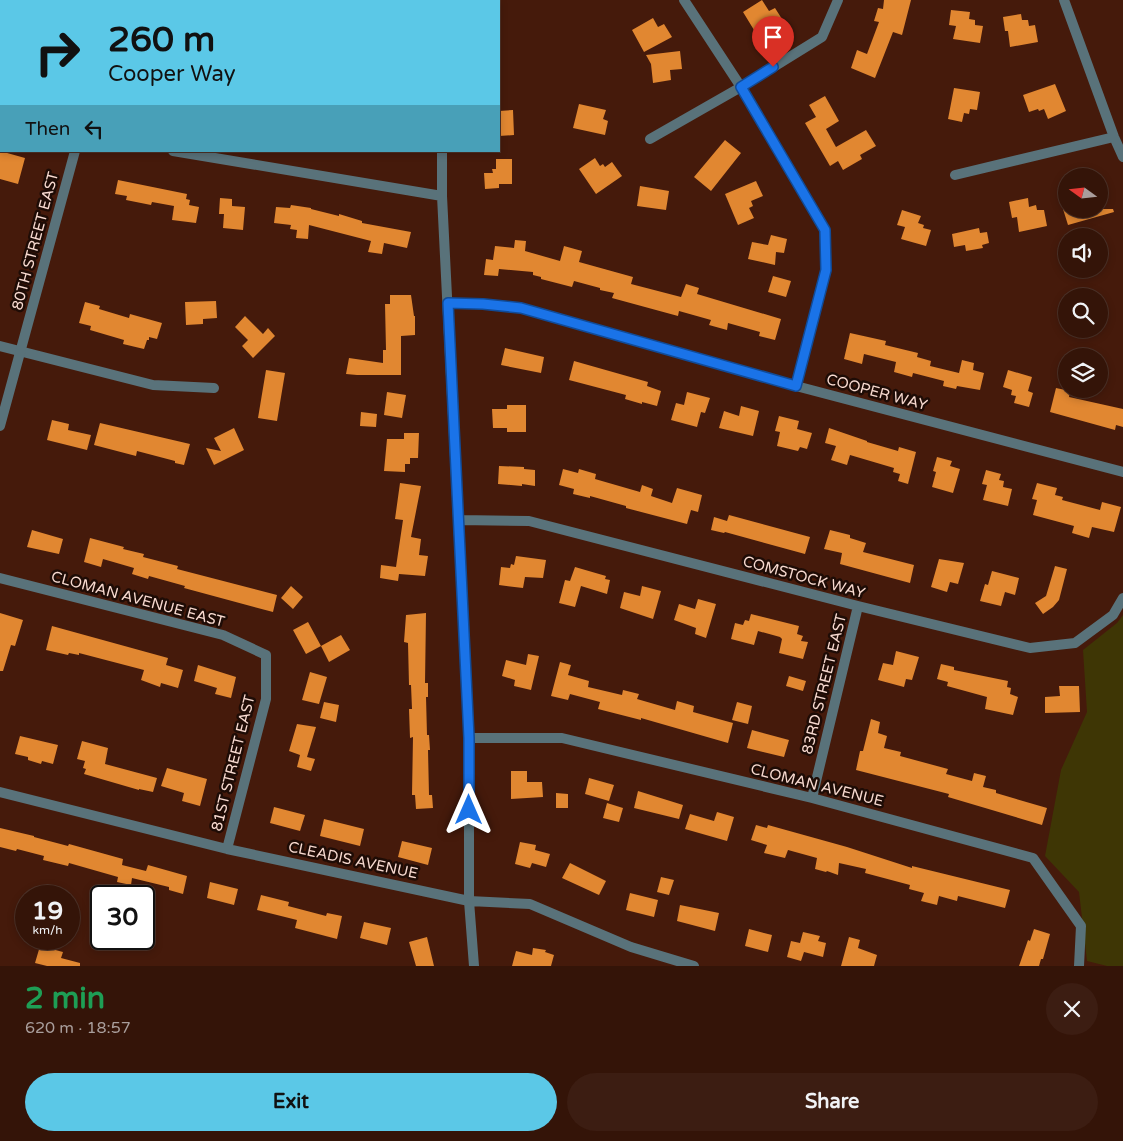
<!DOCTYPE html>
<html lang="en">
<head>
<meta charset="utf-8">
<style>
  :root { --surface:#341408; --page:#3c1d12; --text:#f1f3f6; --muted:#a99e9c; --line:#4e3329; --accent:#5bc8e7 }
  body { margin:0; font-family:"Varela Round",sans-serif; background:var(--page); color:var(--text); height:100vh; display:flex; flex-direction:column; font-size:19px; white-space:nowrap }
  * { box-sizing:border-box; margin:0 }
  p { font-size:16px; color:var(--muted) }
  .icon { flex:none; width:28px; height:28px; fill:none; stroke:currentColor; stroke-width:2; stroke-linecap:round; stroke-linejoin:round }
  .map { position:relative; height:966px; overflow:hidden }
  .sheet { display:flex; flex-direction:column; background:var(--surface); flex:1 }
  .sheet>* { flex:none }
  .top-card { position:absolute; left:0px; top:0px; width:500px; height:152px; box-shadow:0 2px 8px #0003,0 0 0 1px var(--line); background:#5bc8e7; color:#111; overflow:hidden }
  .needle { width:32px; rotate:285deg }
  .buttons { position:absolute; left:1058px; top:168px; display:grid; gap:10px }
  .buttons a { display:grid; place-items:center; width:50px; height:50px; border-radius:50%; background:var(--surface); box-shadow:0 2px 8px #0003,0 0 0 1px var(--line); font-size:25px }
  .speed { position:absolute; left:15px; top:885px; display:flex; gap:10px; font-size:25px; font-weight:700; text-align:center }
  .speed>* { display:grid; place-content:center; width:65px; height:65px; border-radius:50%; background:var(--surface); box-shadow:0 2px 8px #0003,0 0 0 1px var(--line); line-height:1 }
  .speed small { font-size:12px; font-weight:400 }
  .speed .limit { border:2px solid #111; border-radius:8px; background:#fff; color:#111 }
  .pin { position:absolute; display:grid; place-items:center; width:42px; height:42px; color:#fff; margin:-51px -21px; border-radius:50% 50% 50% 0; rotate:-45deg; box-shadow:0 0 5px #0007 }
  .pin .icon { rotate:45deg }
  .me { position:absolute; width:55px; margin:-28px; rotate:0deg; stroke-linejoin:round; filter:drop-shadow(0 0 4px #0008) }
  .turn { display:flex; align-items:center; gap:18px; height:105px; padding:0 25px; font-size:22px }
  .turn .icon { width:65px; height:65px; stroke-width:2.5 }
  .turn b { display:block; font-size:35px; line-height:42px }
  .then { display:flex; align-items:center; height:48px; padding:0 25px; background:#0003; gap:10px; font-size:19px }
  .round { display:grid; place-items:center; flex:none; width:52px; height:52px; border-radius:26px; background:var(--page) }
  .overview { display:flex; align-items:center; justify-content:space-between; height:85px; padding:0 25px }
  h1 { font-size:30px; font-weight:800; line-height:38px; color:#1e9e55 }
  .primary-button { display:flex; gap:10px; margin-top:auto; padding:10px 25px }
  .primary-button a { flex:1; height:58px; border-radius:30px; background:var(--accent); color:#111; font-size:20px; font-weight:800; line-height:58px; text-align:center }
  .primary-button a+a { background:var(--page); color:var(--text) }
  .map>svg:first-child { display:block }
  .green { fill:#3e3605 }
  .building { fill:#e18731 }
  .lines { fill:none; stroke-linecap:round; stroke-linejoin:round }
  .minor { stroke:#59727a; stroke-width:10 }
  .tertiary { stroke:#59727a; stroke-width:10 }
  .route-casing { stroke:#114b97; stroke-width:12 }
  .route { stroke:#1a73e8; stroke-width:9 }
  .labels { text-anchor:middle; dominant-baseline:central; stroke-width:5; stroke-linejoin:round; paint-order:stroke }
  .street-label { font-size:15px; fill:#f8dad0; stroke:#1e0c06 }
</style>
</head>
<body>
<div class="map">
<svg width="1123" height="966" viewBox="0 0 1123 966">
  <rect width="100%" height="100%" fill="#451a0b"/>
  <path class="green" d="M1123,615V966H1107L1087,961L1079,892L1045,856L1061,770L1087,712L1083,650L1117,623Z"/>
  <path class="building" d="M762,0L769,11L775,8L782,19L775,23L777,26L766,32L763,26L754,30L743,12Z
    M884,0H911L902,35L893,32L875,78L851,68L857,50L867,54L879,22L874,21L878,8L883,9Z
    M951,10L970,12L969,19L975,20V25L983,26L980,43L953,39L956,26L949,25Z
    M1021,14L1022,20H1028L1029,26L1035,25L1038,42L1010,47L1008,31H1005L1003,17Z
    M653,18L658,27L664,24L672,37L644,52L632,30Z
    M680,51L682,69L670,70L671,80L653,83L651,64L646,55Z
    M1055,84L1066,111L1048,119L1044,109L1039,111L1038,109L1029,112L1023,95Z
    M954,88L980,92L977,110L970,109L969,114L964,113L962,122L948,119Z
    M825,96L839,121L826,129L836,147L866,130L876,146L860,155L862,159L843,170L838,161L830,166L805,123L816,117L809,105Z
    M579,104L606,110L603,119L608,121L605,135L573,128Z
    M513,110L514,135L499,136V111Z
    M725,140L741,153L711,191L694,177Z
    M0,151L25,158L18,184L0,179Z
    M595,158L600,166L603,164L605,167L612,162L622,176L596,194L579,169Z
    M496,159H512V184H499V188L485,189L484,173H493L492,169H496Z
    M118,180L187,194L186,199L190,200L189,205L199,207L196,223L172,220L174,206L152,202L151,205L126,200L127,196L115,194Z
    M756,181L763,196L751,201L753,206L749,208L754,218L738,225L725,194Z
    M640,186L669,191L666,210L637,206Z
    M220,198L232,199V206L245,207L243,230L223,228L224,214H219Z
    M1028,198L1029,207L1036,205L1037,210H1044L1047,226L1019,232L1017,217L1012,218L1009,202Z
    M291,205L311,208V209L339,216V214L362,221V223L411,232L407,248L384,243L382,254L368,252L371,241L309,225L308,239L296,238L297,230L290,229L291,225L274,223L276,207L290,208Z
    M1063,209H1113L1114,212L1068,225Z
    M902,210L921,216L918,223L924,225L923,228L931,230L926,246L901,239L905,227L897,225Z
    M979,228L980,233L987,232L989,243L982,245L983,248L966,251L965,245L954,247L952,234Z
    M771,235L787,239L784,253L776,252L775,265L748,259L752,242L768,245Z
    M515,240L526,241L525,251L560,261L564,246L582,251L579,262L633,277L631,284L681,297L686,284L699,288L697,294L781,319L775,340L759,336L760,332L728,323L727,330L709,325L711,320L679,311L678,316L612,298L614,293L600,290V288L574,281L572,287L541,279V277L533,275V272L499,269L498,276L484,275L486,259L493,260L495,246L514,248Z
    M773,276L791,281L786,297L768,292Z
    M390,295H411L414,316H415V335L401,336V375H357L346,374L349,358L383,363V350H386L385,304H390Z
    M216,301L217,318L203,319V324L186,325L185,302Z
    M85,302L100,306L99,309L129,318L130,314L162,323L157,339L149,337V340H147L144,349L123,344L124,340L90,330L91,326L79,323Z
    M245,316L263,334L268,328L275,336L253,358L242,346L248,340L235,327Z
    M850,333L886,341L885,345L918,353L917,357L931,361L930,366L959,373L962,360L974,363L973,370L984,373L980,390L957,386L956,389L943,386L944,381L913,373L912,377L894,372L896,362L864,354L862,364L844,359Z
    M505,348L544,357L541,373L501,365Z
    M574,361L648,382L647,386L661,391L657,406L642,402V404L625,399L626,395L569,380Z
    M266,370L285,373L277,421L258,418Z
    M1008,370L1032,377L1028,391L1033,393L1029,407L1014,403L1016,396L1011,395L1012,390L1003,387Z
    M1056,388L1070,391L1069,397L1123,409V427L1116,425L1115,430L1050,412Z
    M387,392L406,395L402,418L384,415Z
    M687,392L710,398L705,413L701,412L697,427L671,420L676,403L684,405Z
    M507,405H526V432H507V428H493L492,409H507Z
    M741,406L759,411L753,436L719,428L724,411L739,416Z
    M361,412L377,414L376,427L360,426Z
    M779,416L799,421L797,429L812,433L807,449L800,447L798,451L777,446L780,432L775,431Z
    M52,420L69,424L68,430L91,435L87,450L47,440Z
    M100,423L190,444L184,465L175,463V461L137,451L136,456L94,445Z
    M234,428L244,450L214,465L206,448L221,451L214,438Z
    M829,428L867,441V442L898,451L899,447L916,452L908,484L898,481L900,474L893,472L894,468L850,455L847,465L831,460L836,446L825,443Z
    M404,433H419L418,458H410V464H405V472L384,471L387,439H404Z
    M937,457L952,461L950,466L960,469L953,493L932,487L936,472L933,471Z
    M499,466L524,467V469L535,470V486L522,484V486L498,484Z
    M563,469L578,473L579,469L596,474L595,479L640,492L642,485L653,489L651,496L672,503L677,488L702,495L698,512L691,510L687,524L626,508V506L590,496V498L573,494L574,489L559,485Z
    M986,470L1001,474L999,480L1004,481L1003,487L1012,489L1008,506L983,500L987,485L982,484Z
    M400,483L421,486L411,537L421,539L419,555L428,556L425,576L399,574L398,581L380,578L381,565L396,567L403,520L395,519Z
    M1037,483L1057,488L1055,495L1063,497L1062,500L1100,510L1102,502L1121,507L1114,532L1092,527L1089,538L1072,533L1074,526L1033,515L1037,500L1032,499Z
    M729,515L810,537L805,554L725,532L724,533L711,530L714,517L727,521Z
    M32,530L63,539L59,554L27,547Z
    M830,530L850,535V538L866,543L863,552L914,565L910,583L840,564L842,553L824,549Z
    M90,538L124,547L123,549L144,554L143,557L178,566L177,569L277,595L273,612L184,588L185,586L149,576L148,579L132,574L134,568L103,559L101,567L84,562Z
    M516,556L546,560L543,578L525,577L523,588L499,585L501,567L510,568L511,564L514,565Z
    M939,559L964,563L958,584L950,582L947,592L931,587Z
    M1055,566L1067,569L1059,600L1053,607L1043,614L1035,603L1046,596Z
    M575,567L606,576L605,579L610,580L607,594L581,586L575,607L559,603L565,580L570,581Z
    M992,571L1019,578L1015,595L1005,592L1001,606L980,601L985,584L988,585Z
    M291,586L303,597L293,609L281,598Z
    M642,586L661,591L653,619L620,608L624,592L640,596Z
    M698,599L716,604L706,638L695,634L696,628L674,620L679,604L695,609Z
    M0,613L23,620L15,646L11,645L3,671H0Z
    M426,613L425,683H428V697H426L427,735H429L430,750H428L429,795H432L433,808L416,809L415,795H412L413,737L410,738L409,709H412L411,685H409L408,643L404,642L406,615Z
    M751,614L799,626L797,634L803,636L801,641L808,642L803,659L779,653L782,639L780,637L758,631L754,645L731,639L735,623L743,625L745,620L749,621Z
    M308,622L321,646L306,654L293,630Z
    M52,626L168,658L166,665L183,670L178,688L161,683L160,687L141,680L144,670L79,653V655L69,653L68,655L46,650Z
    M341,635L350,650L329,662L321,646Z
    M896,651L919,657L912,680L906,679L904,687L878,680L883,663L893,665Z
    M528,654L539,656L531,690L514,686L515,680L502,676L506,660L526,665Z
    M560,662L571,665L568,675L589,681L588,687L622,695L623,690L639,694L637,699L675,710L677,701L694,706L693,712L733,723L728,743L641,718V720L598,709L600,702L570,694L568,700L551,696Z
    M941,664L954,667V670L1008,681L1007,687L1011,688L1010,694L1018,697L1013,715L985,709L987,697L947,686L948,682L937,679Z
    M198,665L236,677L231,698L215,694L217,688L194,681Z
    M310,672L327,677L319,704L302,700Z
    M789,676L806,681L803,691L786,686Z
    M1059,686H1079L1080,712L1045,713V697L1060,696Z
    M324,702L339,705L336,722L320,718Z
    M737,702L752,706L748,724L732,720Z
    M871,719L880,722L878,733L887,736L884,748L901,752L900,756L948,769L946,774L972,781L974,773L986,776L983,787L996,790V793L1047,808L1042,825L948,797L949,794L856,770L860,751H863Z
    M297,724L316,727L307,757L315,759L311,771L297,767L300,755L289,751Z
    M752,730L789,740L784,757L747,748Z
    M20,736L58,745L53,764L42,761L41,764L28,760V757L15,754Z
    M82,741L108,748L105,764L157,778L153,792L139,789V790L84,774L86,769L83,768L85,761L77,759Z
    M167,768L207,779L200,806L182,801L184,793L161,786Z
    M511,771H527V782H542L543,797L511,799Z
    M589,778L614,785L609,801L585,794Z
    M638,791L683,805L679,819L634,808Z
    M556,793L568,794V808H556Z
    M607,803L623,808L619,822L603,818Z
    M274,807L305,815L300,831L270,823Z
    M717,812L734,817L727,841L685,829L690,814L714,821Z
    M324,819L364,829L360,846L320,836Z
    M756,825L767,828L768,825L847,847L912,868V866L1010,890L1005,908L958,896L957,901L939,896L937,905L921,901L924,893L909,889L910,885L865,873L866,869L839,863L838,875L827,871L826,872L815,869L817,858L788,850L785,858L764,853L767,845L751,840Z
    M0,828L34,836V837L68,846L69,844L123,859L122,865L146,871L148,865L187,876L183,894L169,890V887L132,878L131,885L117,882L118,877L69,863L68,866L43,860L44,856L17,849L16,851L0,847Z
    M402,841L432,848L428,865L398,857Z
    M520,842L536,845L535,850L550,854L546,867L532,863L530,868L515,864Z
    M570,863L606,881L599,895L562,878Z
    M661,877L674,880L669,895L657,892Z
    M210,882L238,889L234,905L207,898Z
    M630,893L658,900L654,917L626,910Z
    M261,895L289,902L288,906L326,916L327,913L342,916L337,939L295,928L297,920L257,910Z
    M680,905L719,913L715,931L677,921Z
    M364,922L391,928L387,945L360,938Z
    M749,929L772,935L768,952L745,946Z
    M1034,929L1050,934L1043,959H1041L1039,966H1019L1028,940L1030,941Z
    M803,932L820,936L818,941L826,943L823,957L804,952L801,961L787,957L791,941L800,943Z
    M427,937L434,966H416L409,942Z
    M849,937L860,940L858,948L877,955L874,966H841Z
    M40,946L63,952L61,958L80,963V966H47L35,963Z
    M533,948L546,950L545,952L554,955L551,966H512L516,951L532,955Z"/>
  <g class="lines">
    <path class="minor" d="M429,0V1
      M684,0L741,87L825,230L826,270L796,386
      M1064,0L1114,137L1123,157
      M0,107L1,109
      M650,139L741,87L822,37L838,0
      M173,151L442,196
      M442,151V196L469,738V901L474,966
      M955,175L1114,137
      M448,303L483,304L521,308L796,386L1123,472
      M0,346L153,385L214,388
      M459,520L529,521L858,606L1030,648L1075,643L1113,615L1123,598
      M0,578L223,635L266,655V699L227,849
      M469,738H562L812,798L1033,858L1081,926L1079,966
      M0,792L227,849L469,901L530,904L631,947L694,966
      M812,798L858,606"/>
    <path class="tertiary" d="M115,1V0
      M0,426L75,151"/>
  </g>
  <g class="lines">
    <defs>
      <path id="route" d="M469,810V738L448,303L483,304L521,308L796,386L826,270L825,230L741,87L773,67"/>
    </defs>
    <use href="#route" class="route-casing"/>
    <use href="#route" class="route"/>
  </g>
  <g class="labels">
    <g class="street-label">
      <text transform="translate(35 241) rotate(-75)">80TH STREET EAST</text>
      <text transform="translate(877 392) rotate(15)">COOPER WAY</text>
      <text transform="translate(804 577) rotate(15)">COMSTOCK WAY</text>
      <text transform="translate(138 599) rotate(15)">CLOMAN AVENUE EAST</text>
      <text transform="translate(824 684) rotate(-76)">83RD STREET EAST</text>
      <text transform="translate(233 763) rotate(-76)">81ST STREET EAST</text>
      <text transform="translate(817 785) rotate(14)">CLOMAN AVENUE</text>
      <text transform="translate(353 860) rotate(12)">CLEADIS AVENUE</text>
    </g>
  </g>
</svg>
<div class="buttons">
<a><svg class="needle" viewBox="-14 -14 28 28"><path d="M0-13l5 13h-10z" fill="#e53935"/><path d="M0 13l5-13h-10z" fill="#a99e9c"/></svg></a>
<a><svg class="icon" aria-label="sound" viewBox="0 0 24 24"><path d="M4 9h4l5-4v14l-5-4H4zM17 9q2 3 0 6"/></svg></a>
<a><svg class="icon" aria-label="search" viewBox="0 0 24 24"><circle cx="10" cy="10" r="6"/><path d="M15 15l6 6"/></svg></a>
<a><svg class="icon" aria-label="layers" viewBox="0 0 24 24"><path d="M12 4l9 5-9 5-9-5zM3 14l9 5 9-5"/></svg></a>
</div>
<div class="speed"><div>19<small>km/h</small></div><div class="limit">30</div></div>
<div class="pin" style="left:773px;top:67px;background:#d93025"><svg class="icon" aria-label="arrive" viewBox="0 0 24 24"><path d="M6 21V4h12l-3 4 3 4H6"/></svg></div>
<svg class="me" style="left:469px;top:810px" viewBox="-20 -20 40 40"><path d="M0-17L14 15 0 8-14 15z" fill="#1a73e8" stroke="#fff" stroke-width="4"/></svg>
<div class="top-card">
<div class="turn"><svg class="icon" aria-label="right" viewBox="0 0 24 24"><path d="M7 20v-9h11M14 6l5 5-5 5"/></svg><div><b>260 m</b>Cooper Way</div></div>
<div class="then">Then<svg class="icon" aria-label="left" viewBox="0 0 24 24"><path d="M17 20v-9H6M10 6l-5 5 5 5"/></svg></div>
</div>
</div>
<section class="sheet">
<div class="overview"><div><h1>2 min</h1><p>620 m · 18:57</p></div><a class="round"><svg class="icon" aria-label="close" viewBox="0 0 24 24"><path d="M6 6l12 12M18 6L6 18"/></svg></a></div>
<div class="primary-button"><a>Exit</a><a>Share</a></div>
</section>
</body>
</html>
